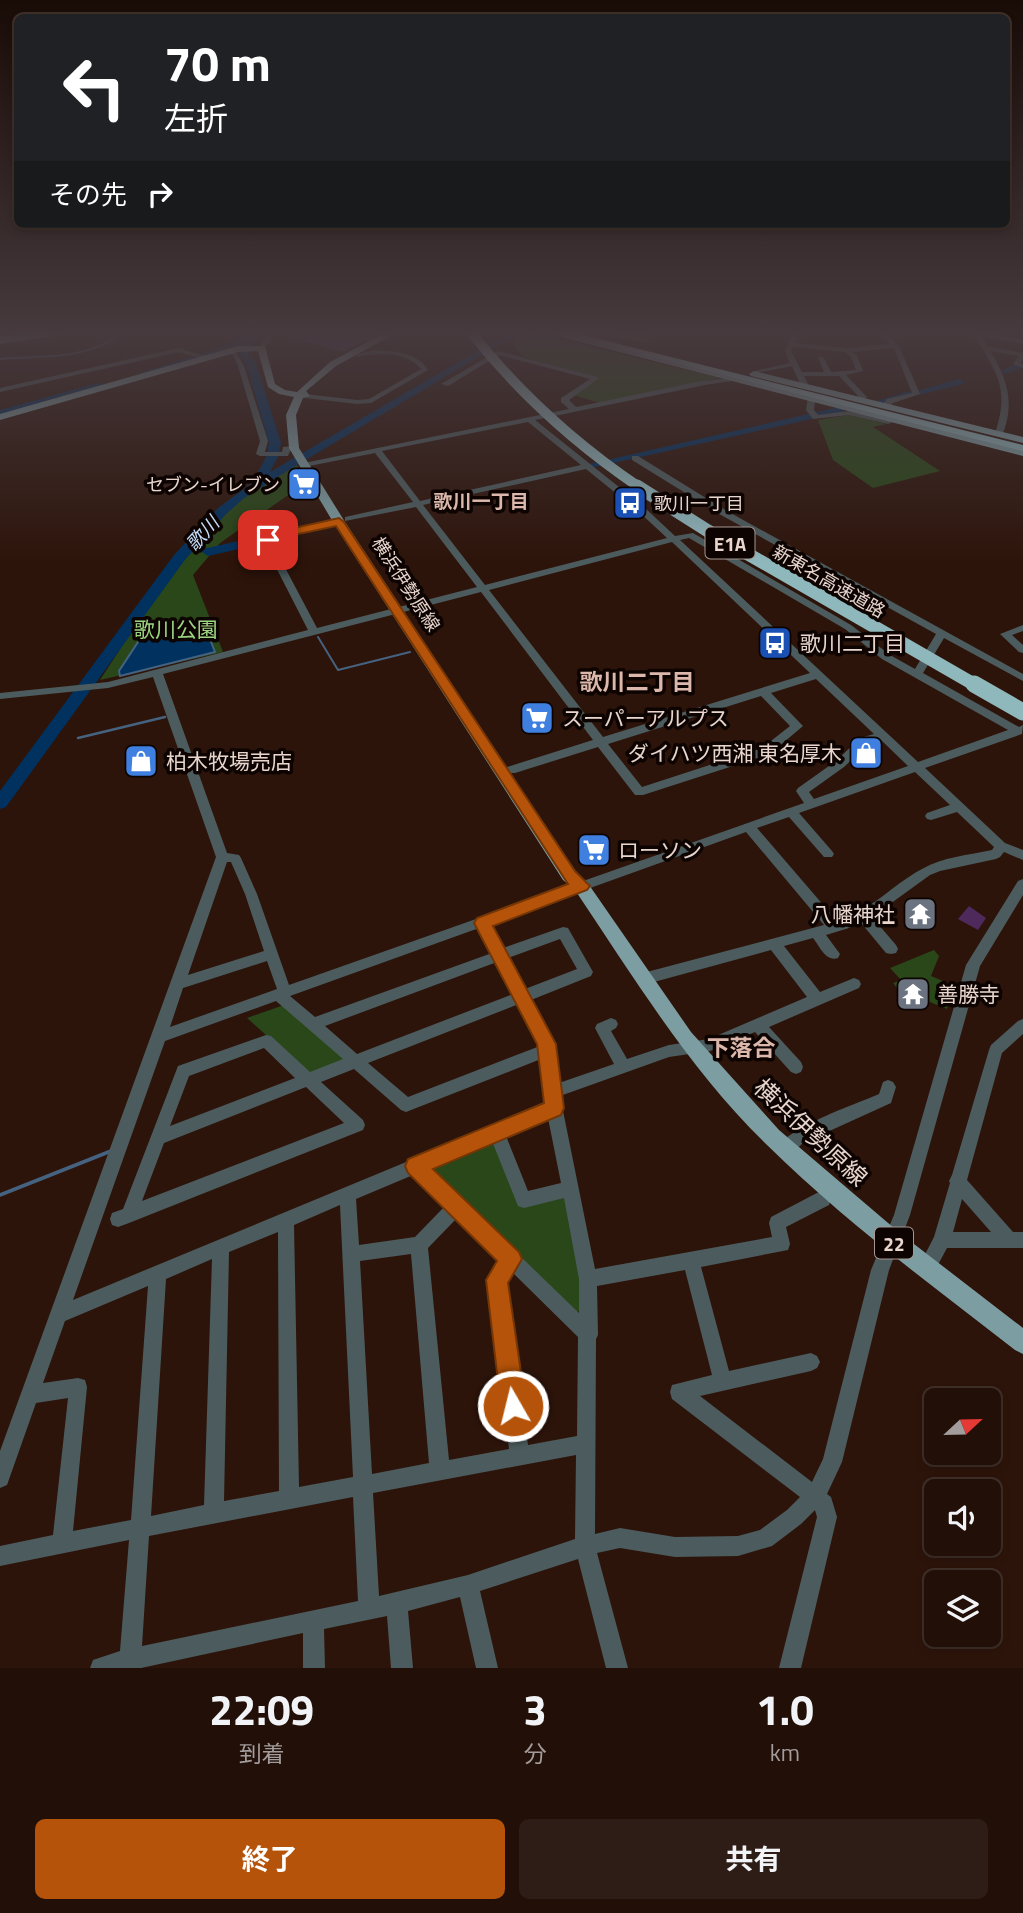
<!DOCTYPE html>
<html lang="ja">
<head>
<meta charset="utf-8">
<style>
  :root { --surface:#220f08; --page:#2e1d16; --text:#f1f3f6; --muted:#a29c9c; --line:#3f2f29; --accent:#b45309 }
  body { margin:0; font-family:"Titillium Web","Noto Sans JP",sans-serif; background:var(--page); color:var(--text); height:100vh; display:flex; flex-direction:column; font-size:26px; white-space:nowrap }
  * { box-sizing:border-box; margin:0 }
  p { font-size:23px; color:var(--muted) }
  .icon { flex:none; width:38px; height:38px; fill:none; stroke:currentColor; stroke-width:2; stroke-linecap:round; stroke-linejoin:round }
  .map { position:relative; height:1668px; overflow:hidden }
  .side { display:flex; flex-direction:column; background:var(--surface); flex:1 }
  .side>* { flex:none }
  .banner { position:absolute; left:14px; top:14px; width:996px; height:214px; border-radius:10px; box-shadow:0 4px 10px #0003,0 0 0 2px var(--line); background:#202124; color:#fff; overflow:hidden }
  .needle { width:46px; rotate:68deg }
  .buttons { position:absolute; left:924px; top:1388px; display:grid; gap:14px }
  .buttons a { display:grid; place-items:center; width:77px; height:77px; border-radius:10px; background:var(--surface); box-shadow:0 4px 10px #0003,0 0 0 2px var(--line); font-size:35px }
  .pin { position:absolute; display:grid; place-items:center; width:60px; height:60px; color:#fff; margin:-30px; border-radius:14px; box-shadow:0 4px 10px #0006 }
  .me { position:absolute; width:77px; margin:-38px; rotate:352deg; stroke-linejoin:round; filter:drop-shadow(0 0 5px #0008) }
  .turn { display:flex; align-items:center; gap:24px; height:147px; padding:0 35px; font-size:32px }
  .turn .icon { width:91px; height:91px; stroke-width:2.5 }
  .turn b { display:block; font-size:49px; line-height:60px }
  .then { display:flex; align-items:center; height:66px; padding:0 35px; background:#0003; gap:14px; font-size:26px }
  .eta { display:flex; justify-content:space-evenly; align-items:center; height:119px; text-align:center }
  .eta b { font-size:42px; font-weight:700; line-height:49px }
  .button { display:flex; gap:14px; margin-top:auto; padding:14px 35px }
  .button a { flex:1; height:80px; border-radius:10px; background:var(--accent); color:#fff; font-size:28px; font-weight:700; line-height:80px; text-align:center }
  .button a+a { background:var(--page); color:var(--text) }
  .map>svg:first-child { display:block }
  .green { fill:#294718 }
  .water { fill:#00315f; stroke:#456280; stroke-width:2 }
  .lines { fill:none; stroke-linecap:round; stroke-linejoin:round }
  .stream-far2 { stroke:#456280; stroke-width:2 }
  .stream-far1 { stroke:#456280; stroke-width:2.5 }
  .stream { stroke:#456280; stroke-width:3.5 }
  .river { fill:#00315f; fill-rule:evenodd }
  .building { fill:#4d295c }
  .minor { fill:#4c5c5e; fill-rule:evenodd }
  .major { fill:#7c9ea2; fill-rule:evenodd }
  .highway { fill:#8fb8bd; fill-rule:evenodd }
  .highway-bridge-far2 { stroke:#8fb8bd; stroke-width:10 }
  .highway-bridge-far1 { stroke:#8fb8bd; stroke-width:13 }
  .highway-bridge { stroke:#8fb8bd; stroke-width:17 }
  .route { fill:#b45309; stroke:#753606; stroke-width:2 }
  .labels { text-anchor:middle; dominant-baseline:central; stroke-width:7; stroke-linejoin:round; paint-order:stroke }
  .far-poi-label { font-size:18px; fill:#e7d5ce; stroke:#0d0402; text-anchor:end }
  .far-street-label { font-size:18px; fill:#e7d5ce; stroke:#0d0402 }
  .far-neighbourhood-label { font-size:19px; font-weight:bold; fill:#dbb8ab; stroke:#0d0402 }
  .far-water-label { font-size:19px; font-style:italic; fill:#c4defc; stroke:#0d0402 }
  .shield { fill:#0d0402; stroke:#a69691; stroke-width:2 }
  .shield-label { font-size:19px; font-weight:bold; fill:#e7d5ce }
  .park-label { font-size:21px; fill:#9dd482; stroke:#0d0402 }
  .poi-label { font-size:21px; fill:#e7d5ce; stroke:#0d0402; text-anchor:start }
  .neighbourhood-label { font-size:23px; font-weight:bold; fill:#dbb8ab; stroke:#0d0402 }
  .near-street-label { font-size:24px; fill:#e7d5ce; stroke:#0d0402 }
</style>
</head>
<body>
<div class="map">
<svg width="1023" height="1668" viewBox="0 0 1023 1668">
  <rect width="100%" height="100%" fill="#2d140a"/>
  <path class="green" d="M592,330H658L661,331L642,343Z
    M529,332L720,378L600,403L573,395L597,378L524,357L511,343Z
    M849,415L886,424L873,427L940,471L873,488L833,460L818,420Z
    M296,464L308,481L220,543L193,575L223,652L100,680C136,627 175,553 224,512C246,493 272,479 296,464Z
    M934,950L939,956L931,976L955,986L947,1009L925,1000L913,1008L893,983L901,980L890,968Z
    M284,1005L350,1059L311,1075L247,1018Z
    M493,1138L523,1202L567,1193L584,1309L577,1312L427,1172L429,1165Z"/>
  <path class="water" d="M204,624L215,652L120,676L119,671L140,639Z"/>
  <g class="lines">
    <path class="stream-far2" d="M0,359C40,356 94,360 124,330
      M318,637L338,670L410,652"/>
    <path class="stream-far1" d="M78,738L165,717"/>
    <path class="stream" d="M0,1195L111,1151"/>
    <path class="river" d="M254,330H265L257,337L249,355L256,363L281,443L278,457L270,472L513,330H524L292,468L243,499L226,514L184,561L6,807L0,809V791L174,555L218,508L252,483L266,457L269,443L246,364L239,355L244,344L209,358L145,376L140,373L217,349Z
      M1018,363L1023,366L1021,368L1006,374L1001,371Z
      M959,379L963,380V384L918,395L913,392Z
      M98,383L102,384V388L0,416V410Z
      M909,391L913,392V396L881,404L876,401Z
      M839,407L844,410L843,412L591,468L585,465Z
      M247,539L253,543L252,546L208,556L202,552L203,549Z"/>
  </g>
  <path class="building" d="M284,330H323L342,336L353,330H384L343,352L288,337L292,335Z
    M598,840L607,854L590,859L581,845Z
    M969,906L986,918L978,930L958,919Z"/>
  <g class="lines">
    <path class="minor" d="M271,330H277L264,349H260L259,348Z
      M794,330H800L795,343L847,348L890,344L880,334V330H886V333L899,346L920,394L893,403L888,408L881,406L887,399L912,393L894,348L853,352L857,356L863,371L846,375L867,397L861,402L857,400L859,397L839,376H804L809,386L805,388L801,386L792,366L755,373V371L790,363L785,351ZM793,347L845,352L851,357L856,370L831,372L824,358L821,356L818,358L824,372H802L791,351Z
      M958,330H977L1023,340V344L981,336L987,346L1023,353V360L1020,363L1023,364V368L1013,364L1019,356L990,351C1008,379 1015,404 1002,436L995,434C1010,387 997,373 973,334Z
      M179,348L209,358L206,360L179,352L0,392V388Z
      M230,349H234L244,366L268,441L265,452H282L283,447L295,446L299,448L298,450L290,451L288,456H260L256,454L260,441L238,366Z
      M374,350C394,351 417,352 428,370L371,403L357,404L305,398L301,396L305,394L357,400L369,399L421,369C407,352 378,352 358,357L355,355Z
      M498,351L598,377V379L569,400L576,407L696,382L735,377L736,379L732,381L705,385L535,420L644,507L675,536L693,533L851,625L890,655L915,669L936,634L721,515L632,460V456H638L727,511L1023,674V681L944,638L923,673L1019,727L1023,725L1022,734L925,768L1005,843L1023,850V860L1004,852L1000,857L996,859L940,871L930,875L872,917L896,945L898,949L896,953L891,954L886,953L862,924L826,935L840,954L838,958C826,962 820,947 813,938L784,946L820,992L854,978L859,980L861,984L859,988L769,1027L801,1062L803,1067L801,1072L796,1074L791,1072L755,1032L710,1051L669,1057L560,1096L595,1269L772,1237L769,1223L771,1217L817,1193L823,1191L829,1193L831,1199L829,1205L786,1227L790,1244L788,1250L701,1267L729,1371L811,1353L817,1356L820,1362L817,1368L811,1371L700,1396L812,1482L823,1459L871,1270L894,1215L966,965L1018,881L1023,879V895L980,966L910,1215L889,1270L842,1462L827,1494L831,1497L837,1517L801,1668H779L817,1517L815,1510L801,1524L772,1546L738,1556L675,1557L620,1548L597,1553L628,1668H606L578,1559L480,1591L498,1668H476L460,1597L408,1611L413,1668H391L387,1616L324,1629L325,1668H303V1633L141,1668H90L93,1660L120,1651L129,1540L0,1566V1546L53,1535L68,1398L36,1403L7,1485L0,1488V1451L216,857L153,677L108,688L0,699V693L108,682L308,630L263,542L277,532L339,519L343,522L339,525L283,536L272,543L317,628L477,587L416,507L345,521V517L413,502L375,453L304,467L300,465L304,463L569,409L561,402V398L590,379L499,355L448,386L441,384ZM528,422L581,465L420,501L382,451ZM586,469L638,511L667,538L485,585L423,505ZM689,538L845,629L882,659L1008,730L918,762L680,540ZM672,542L810,673L603,737L489,590ZM481,592L593,740L507,767L505,770L507,773H515L598,747L635,795H643L770,754L803,726L771,693L816,679L874,734L860,738L836,761L798,788L796,791L804,803L289,985L257,894L241,858L239,855L227,853L163,674ZM761,696L790,726L762,748L642,787L608,744ZM880,739L908,766L814,799L809,792L844,767L868,744ZM915,772L950,805L927,813L925,816L927,819L931,820L957,812L994,847L992,850C969,855 942,857 922,869C892,885 870,912 837,921L757,828L789,817L824,857H832L834,854L832,851L799,813ZM746,832L824,925L643,973L638,975L636,979L638,983L643,985L771,950L807,997L709,1039L669,1045L627,1059L611,1031L616,1028L618,1024L616,1020L611,1018L597,1024L595,1028L614,1064L559,1083L554,1044L531,1000L591,976L593,972L568,928L563,927L503,948L490,924ZM227,862H231L245,894L264,951L188,975ZM479,928L492,953L315,1017L290,996ZM560,939L577,969L525,989L508,958ZM267,961L277,989L170,1027L183,988ZM497,962L513,994L357,1054L325,1026ZM276,1001L343,1059L310,1072L271,1036L266,1035L178,1066L123,1209L112,1213L110,1219L112,1225L118,1227L129,1223L363,1130L365,1125L363,1120L321,1082L354,1069L401,1110L406,1112L541,1059L546,1104L73,1300L165,1041ZM519,1004L540,1046L408,1097L368,1063ZM264,1048L295,1078L170,1126L189,1076ZM306,1087L344,1123L142,1201L164,1143ZM548,1118L561,1183L528,1191L506,1136ZM492,1141L518,1206L524,1208L564,1198L579,1279V1313L429,1168ZM413,1175L445,1206L415,1237L359,1245L356,1199ZM340,1205L353,1477L299,1487L294,1225ZM457,1218L500,1260L488,1280L509,1449L449,1460L428,1248ZM278,1232L279,1491L224,1501L229,1252ZM411,1254L429,1463L372,1474L360,1261ZM212,1259L204,1505L151,1516L166,1279ZM685,1270L712,1375L672,1385L670,1392L672,1399L800,1497L787,1510L760,1530L738,1536L675,1537L620,1528L595,1534L596,1339L598,1335L597,1286ZM512,1272L578,1337L577,1436L528,1445L506,1282ZM148,1286L131,1520L73,1531L87,1387L85,1380L78,1378L43,1383L65,1321ZM576,1455L575,1539L468,1575L379,1596L373,1493ZM353,1497L358,1601L142,1646L149,1536Z
      M808,397L815,399L814,410L818,415L849,411L888,420L894,418L898,420L888,424L849,415L813,419L806,410Z
      M1023,625V631L1012,635L1023,645V653L1019,652L1000,634Z
      M1023,1019V1034L1002,1053L967,1180L1013,1232H1023V1248H947L933,1274L927,1277L921,1274L918,1268L934,1237L950,1183L949,1181L952,1175L989,1050L991,1045L1018,1021ZM962,1199L991,1232H953Z
      M888,1080L893,1082L896,1087L891,1103L803,1143L790,1155L784,1157L778,1155L776,1150C785,1128 856,1104 879,1094L883,1082Z"/>
    <path class="major" d="M66,330H93L0,344V338Z
      M390,330H401L336,366L306,391L310,396L303,398L296,415L299,448L345,522L575,872L587,882L691,1032L779,1130L901,1234L1023,1328V1354L1015,1350C930,1284 843,1220 766,1144C690,1070 634,978 575,890L563,880L333,522L289,448L286,415L294,397L279,394L268,387L258,351L238,352L0,420V414L238,346H265L275,384L285,390L297,392L330,362Z
      M534,330H549L1023,450V456Z
      M754,371L1023,437V443L751,376L749,374Z"/>
    <path class="highway" d="M48,330H77L0,342V336Z
      M547,330H563L1023,445V451Z"/>
    <path class="highway-bridge-far2" d="M469,330C518,392 574,443 639,487"/>
    <path class="highway-bridge-far1" d="M637,486L708,531L977,686"/>
    <path class="highway-bridge" d="M974,684L1023,712"/>
  </g>
  <linearGradient id="sky" x2="0" y2="1"><stop stop-color="#190b06"/><stop offset="0.59" stop-color="#463a3e"/><stop offset="1" stop-color="#463a3e" stop-opacity="0"/></linearGradient>
  <rect width="1023" height="564" fill="url(#sky)"/>
  <path class="route" d="M339,518L344,522L575,871L590,886L587,890L493,926L556,1044L564,1108L561,1115L433,1169L519,1252L522,1259L508,1283L526,1406L522,1415L513,1418L505,1415L501,1406L486,1280L497,1261L408,1173L405,1166L408,1159L544,1103L537,1044L474,923L477,918L568,884L336,526L284,537L268,543L262,540L276,532Z"/>
  <defs>
    <symbol id="supermarket-square" viewBox="-11 -11 22 22"><rect x="-9" y="-9" width="18" height="18" rx="4" fill="#3f7fe0" stroke="#0d0402"/><path d="M-6-5.5h2.5l.6 2H6L4.5 2H-2.5L-4.4-4H-6ZM-1.5 3.2a1.3 1.3 0 1 0 .1 0ZM3 3.2a1.3 1.3 0 1 0 .1 0Z" fill="#fff"/></symbol>
    <symbol id="bus-square" viewBox="-11 -11 22 22"><rect x="-9" y="-9" width="18" height="18" rx="4" fill="#1a4fb4" stroke="#0d0402"/><path d="M-5-6H5V4H4V6H2V4H-2V6H-4V4H-5ZM-3.5-4V0h7V-4ZM-3.5 1.2v1.5H-2V1.2ZM2 1.2v1.5H3.5V1.2Z" fill="#fff"/></symbol>
    <symbol id="shop-square" viewBox="-11 -11 22 22"><rect x="-9" y="-9" width="18" height="18" rx="4" fill="#3f7fe0" stroke="#0d0402"/><path d="M-5-2.5h2.3a2.7 3.5 0 0 1 5.4 0H5L5.5 6h-11ZM-1.5-2.5h3a1.5 2.3 0 0 0-3 0Z" fill="#fff"/></symbol>
    <symbol id="temple-square" viewBox="-11 -11 22 22"><rect x="-9" y="-9" width="18" height="18" rx="4" fill="#6b7280" stroke="#0d0402"/><path d="M0-6L5-2H3V0L6.5 2.5H4V6H1.5V3h-3V6H-4V2.5H-6.5L-3 0V-2H-5Z" fill="#fff"/></symbol>
  </defs>
  <g fill-rule="evenodd">
    <use href="#supermarket-square" x="285" y="465" width="38" height="38"/>
    <use href="#bus-square" x="611" y="484" width="38" height="38"/>
    <use href="#bus-square" x="756" y="624" width="38" height="38"/>
    <use href="#supermarket-square" x="518" y="699" width="38" height="38"/>
    <use href="#shop-square" x="847" y="734" width="38" height="38"/>
    <use href="#shop-square" x="122" y="742" width="38" height="38"/>
    <use href="#supermarket-square" x="575" y="831" width="38" height="38"/>
    <use href="#temple-square" x="901" y="895" width="38" height="38"/>
    <use href="#temple-square" x="894" y="975" width="38" height="38"/>
  </g>
  <g class="labels">
    <g class="far-poi-label">
      <text x="280" y="484">セブン-イレブン</text>
      <text x="654" y="503" text-anchor="start">歌川一丁目</text>
    </g>
    <g class="far-street-label">
      <text transform="translate(829 581) rotate(30)">新東名高速道路</text>
      <text transform="translate(406 584) rotate(57)">横浜伊勢原線</text>
    </g>
    <g class="far-neighbourhood-label">
      <text x="481" y="500">歌川一丁目</text>
    </g>
    <g class="far-water-label">
      <text transform="translate(202 533) rotate(-48)">歌川</text>
    </g>
    <g class="shield">
      <rect x="705.5" y="527.5" width="49" height="31" rx="5"/>
      <rect x="875" y="1227.5" width="38" height="31" rx="5"/>
    </g>
    <g class="shield-label">
      <text x="730" y="543">E1A</text>
      <text x="894" y="1243">22</text>
    </g>
    <g class="park-label">
      <text x="176" y="629">歌川公園</text>
    </g>
    <g class="poi-label">
      <text x="800" y="643">歌川二丁目</text>
      <text x="562" y="718">スーパーアルプス</text>
      <text x="842" y="753" text-anchor="end">ダイハツ西湘 東名厚木</text>
      <text x="166" y="761">柏木牧場売店</text>
      <text x="618" y="850">ローソン</text>
      <text x="895" y="914" text-anchor="end">八幡神社</text>
      <text x="937" y="994">善勝寺</text>
    </g>
    <g class="neighbourhood-label">
      <text x="637" y="681">歌川二丁目</text>
      <text x="741" y="1047">下落合</text>
    </g>
    <g class="near-street-label">
      <text transform="translate(811 1132) rotate(43)">横浜伊勢原線</text>
    </g>
  </g>
</svg>
<div class="buttons">
<a><svg class="needle" viewBox="-14 -14 28 28"><path d="M0-13l5 13h-10z" fill="#e53935"/><path d="M0 13l5-13h-10z" fill="#a29c9c"/></svg></a>
<a><svg class="icon" aria-label="sound" viewBox="0 0 24 24"><path d="M4 9h4l5-4v14l-5-4H4zM17 9q2 3 0 6"/></svg></a>
<a><svg class="icon" aria-label="layers" viewBox="0 0 24 24"><path d="M12 4l9 5-9 5-9-5zM3 14l9 5 9-5"/></svg></a>
</div>
<div class="pin" style="left:268px;top:540px;background:#d93025"><svg class="icon" aria-label="arrive" viewBox="0 0 24 24"><path d="M6 21V4h12l-3 4 3 4H6"/></svg></div>
<svg class="me" style="left:513px;top:1406px" viewBox="-20 -20 40 40"><circle r="17" fill="#b45309" stroke="#fff" stroke-width="3"/><path d="M0-11L8 9 0 5-8 9z" fill="#fff"/></svg>
<div class="banner">
<div class="turn"><svg class="icon" aria-label="left" viewBox="0 0 24 24"><path d="M17 20v-9H6M10 6l-5 5 5 5"/></svg><div><b>70 m</b>左折</div></div>
<div class="then">その先<svg class="icon" aria-label="right" viewBox="0 0 24 24"><path d="M7 20v-9h11M14 6l5 5-5 5"/></svg></div>
</div>
</div>
<section class="side">
<div class="eta">
<div><b>22:09</b><p>到着</p></div>
<div><b>3</b><p>分</p></div>
<div><b>1.0</b><p>km</p></div>
</div>
<div class="button"><a>終了</a><a>共有</a></div>
</section>
</body>
</html>
